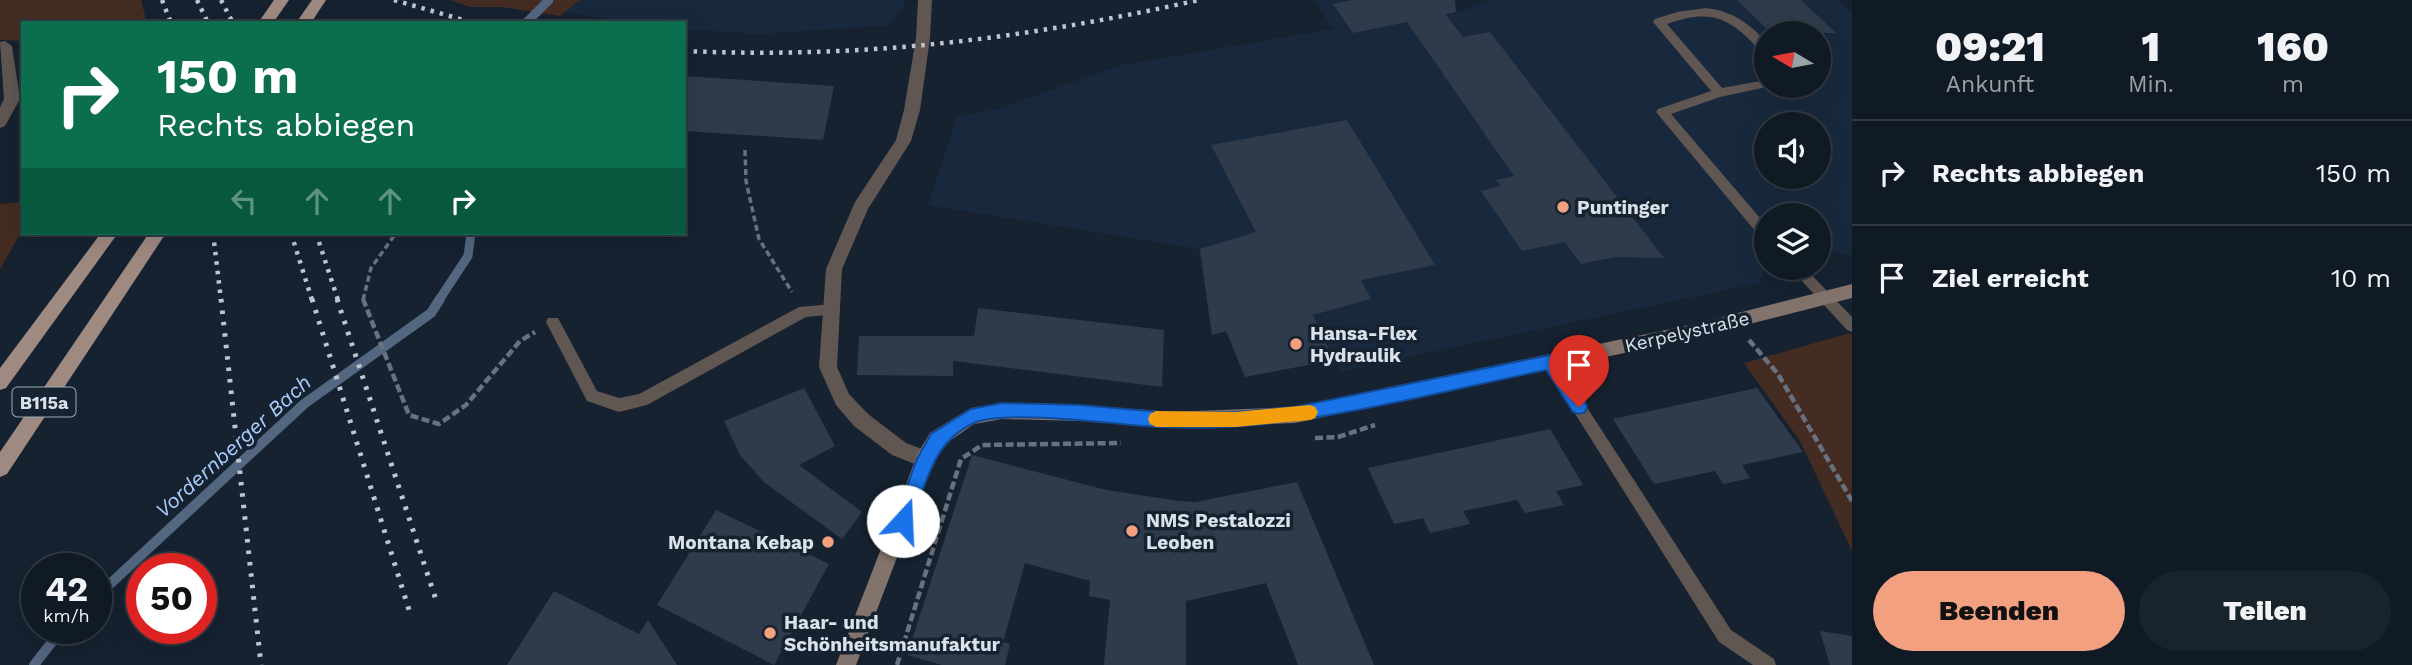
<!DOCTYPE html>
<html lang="de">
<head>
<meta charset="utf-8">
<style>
  :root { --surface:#101a24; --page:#19232c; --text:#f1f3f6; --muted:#9ca1a6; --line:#303841; --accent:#f2a080 }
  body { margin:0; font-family:"Work Sans",sans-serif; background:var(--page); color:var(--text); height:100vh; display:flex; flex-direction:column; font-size:26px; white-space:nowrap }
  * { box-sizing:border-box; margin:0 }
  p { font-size:23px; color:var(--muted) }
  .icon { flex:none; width:38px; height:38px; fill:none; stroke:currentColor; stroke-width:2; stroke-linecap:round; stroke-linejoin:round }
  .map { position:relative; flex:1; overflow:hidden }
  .side { display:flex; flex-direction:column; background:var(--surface); width:560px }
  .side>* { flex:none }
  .banner { position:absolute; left:21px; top:21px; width:665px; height:214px; border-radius:0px; box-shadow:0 7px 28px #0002,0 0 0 2px var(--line); background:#0b6e4f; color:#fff; overflow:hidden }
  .needle { width:46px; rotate:280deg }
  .fabs { position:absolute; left:1754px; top:21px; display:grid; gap:14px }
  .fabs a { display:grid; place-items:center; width:77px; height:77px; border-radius:50%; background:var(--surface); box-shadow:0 7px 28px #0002,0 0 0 2px var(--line); font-size:35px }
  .speed { position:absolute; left:21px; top:553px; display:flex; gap:14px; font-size:35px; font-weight:700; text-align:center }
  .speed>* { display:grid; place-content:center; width:91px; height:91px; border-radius:50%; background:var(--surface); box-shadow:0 7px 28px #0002,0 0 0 2px var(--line); line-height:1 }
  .speed small { font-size:18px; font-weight:400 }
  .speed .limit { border:10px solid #d22; background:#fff; color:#111 }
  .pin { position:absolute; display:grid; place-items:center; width:60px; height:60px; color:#fff; margin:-72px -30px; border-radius:50% 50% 50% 0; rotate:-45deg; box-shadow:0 0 7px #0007 }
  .pin .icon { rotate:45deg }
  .me { position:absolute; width:77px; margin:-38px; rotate:20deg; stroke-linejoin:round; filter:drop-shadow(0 0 5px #0008) }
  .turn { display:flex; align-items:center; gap:24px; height:147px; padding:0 21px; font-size:32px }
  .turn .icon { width:91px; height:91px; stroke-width:2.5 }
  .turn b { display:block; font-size:49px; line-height:60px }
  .lanes { display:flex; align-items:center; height:66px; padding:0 21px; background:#0003; justify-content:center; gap:35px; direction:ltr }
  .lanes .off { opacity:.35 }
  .eta { display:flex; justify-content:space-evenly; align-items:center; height:119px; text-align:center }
  .eta b { font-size:42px; font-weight:800; line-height:49px }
  .primary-button { display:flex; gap:14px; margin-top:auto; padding:14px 21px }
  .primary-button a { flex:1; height:80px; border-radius:42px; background:var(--accent); color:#111; font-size:28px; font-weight:800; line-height:80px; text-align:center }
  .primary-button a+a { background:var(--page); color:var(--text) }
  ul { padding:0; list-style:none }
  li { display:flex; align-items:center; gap:21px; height:105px; padding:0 21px; border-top:2px solid var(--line) }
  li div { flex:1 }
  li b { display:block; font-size:26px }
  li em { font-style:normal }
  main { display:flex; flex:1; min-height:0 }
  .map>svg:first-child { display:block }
  .built { fill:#19293d; fill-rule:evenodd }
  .green { fill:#442c22 }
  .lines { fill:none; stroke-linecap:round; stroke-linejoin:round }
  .stream-far1 { stroke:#536780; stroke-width:9 }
  .stream { stroke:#536780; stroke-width:10 }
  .building { fill:#2f3b4b }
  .path-far1 { stroke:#68727e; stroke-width:3.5; stroke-dasharray:6 3.5; stroke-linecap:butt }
  .path { stroke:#68727e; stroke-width:4.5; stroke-dasharray:8 3.5; stroke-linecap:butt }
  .lane { fill:#605652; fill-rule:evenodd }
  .street { fill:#605652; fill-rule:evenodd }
  .secondary { fill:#83736d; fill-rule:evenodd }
  .primary { fill:#9f8a82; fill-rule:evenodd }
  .rail-far1 { stroke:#bec7d1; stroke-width:4.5; stroke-dasharray:3.5 6; stroke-linecap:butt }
  .rail { stroke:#bec7d1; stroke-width:5; stroke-dasharray:3.5 8; stroke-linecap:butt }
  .route { fill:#1a73e8; stroke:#114b97; stroke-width:2 }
  .slow { fill:#f59e0b }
  .poi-dot { fill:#f2a080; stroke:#162230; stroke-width:2.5 }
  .labels { text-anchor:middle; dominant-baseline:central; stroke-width:7; stroke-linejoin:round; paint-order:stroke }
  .shield { fill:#162230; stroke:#9ea8b3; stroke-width:2 }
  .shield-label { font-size:18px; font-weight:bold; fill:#d9e1eb }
  .poi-label { font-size:19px; font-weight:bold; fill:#d9e1eb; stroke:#162230; text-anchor:start }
  .street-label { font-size:19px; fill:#d9e1eb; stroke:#162230 }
  .water-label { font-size:21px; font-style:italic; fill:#aacffe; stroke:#162230 }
</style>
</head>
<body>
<main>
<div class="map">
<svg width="1852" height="665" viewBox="0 0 1852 665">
  <rect width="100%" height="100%" fill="#162230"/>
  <path class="built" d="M580,0H907L890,25L760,34L684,29V23H633L565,12Z
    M1314,0H1443L1455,14L1488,0H1838L1852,13V255L1818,249V215H1766V262L1759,283L1341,371L1313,315L1212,335L1199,249L928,205L957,116L994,110L1122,65L1333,29ZM1766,33H1818V86H1766ZM1766,124H1818V177H1766Z"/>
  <path class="green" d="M0,0H141L147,23H23V41L0,40Z
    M450,0H580L560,16L501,7H470Z
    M23,202V229L0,269V204Z
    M1850,333L1852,336V551L1800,441L1744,363Z"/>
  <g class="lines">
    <path class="stream-far1" d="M526,23L549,0
      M439,300L468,256L471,233"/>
    <path class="stream" d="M96,597L304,404L431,313L440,299
      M34,665L63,628"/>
  </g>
  <path class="building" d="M1353,0H1455L1456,12L1445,14L1463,37L1490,32L1664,258L1615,257L1581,264L1565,242L1522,251L1481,191L1501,186L1496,180L1514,176L1407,22L1353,33L1333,4Z
    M1737,0H1801L1836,33H1771Z
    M684,76L834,86L823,140L684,131Z
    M1347,120L1435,265L1361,280L1371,299L1313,315L1334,360L1245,377L1226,331L1212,335L1200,249L1256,232L1211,145Z
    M978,308L1164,330L1162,387L953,361V376L857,375L859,336H974Z
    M804,388L835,446L799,465L862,512L842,539L765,483L740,455L724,421Z
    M1757,388L1803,452L1742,465L1750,478L1723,484L1715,471L1654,484L1613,419Z
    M1550,429L1583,485L1556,491L1564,505L1525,513L1517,500L1463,511L1470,524L1430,533L1423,518L1394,524L1368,468Z
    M972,455L1106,490L1179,501L1195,502L1297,482L1374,665H1298L1266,583L1186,601V665H1104L1110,600L1089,596L1090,581L1025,563L1003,642L1010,644L1005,665H942L907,655Z
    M716,510L829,564L774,665L657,605Z
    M554,591L639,634L648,620L677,665H507Z
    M1820,631L1852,636V665H1830Z"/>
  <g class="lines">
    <path class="path-far1" d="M745,150L746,181L759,239L792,292
      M363,300L371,268L394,236"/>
    <path class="path" d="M363,299L409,415L439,424L466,405L520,341L535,332
      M1749,340L1778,374L1852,501
      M1315,438L1338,437L1375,425
      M897,665L961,459L982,445L1121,443"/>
    <path class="lane" d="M1706,8C1732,11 1749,23 1766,42V54L1762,53C1731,18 1712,8 1667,24L1722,88L1766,80V86H1771L1720,97L1671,114L1766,225V239L1761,238L1656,112L1658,109L1711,91L1653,22L1655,19L1677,12Z
      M1790,268H1805L1852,317V332L1847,330Z
      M832,304L837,306L839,310L837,314L806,317L647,405L619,412L587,401L546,322L548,318H558L597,391L619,398L639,394L799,307Z
      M1550,356L1555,358L1731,630L1774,659L1776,665H1753L1719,642L1545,366L1543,362L1545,358Z"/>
    <path class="street" d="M918,0H932L930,38L920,110L911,141L868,209L842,269L837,367L849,394L868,414L906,443L932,453L934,459L932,465L925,468L892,455L854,426L836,405L819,367L826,269L855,202L896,140L904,110L916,38Z
      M5,41L12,46L20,99L5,126L0,128V107L4,99L0,42Z"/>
    <path class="secondary" d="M1852,284V298L1695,338L1295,423L1172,428L1080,421L1002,419L974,424L944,445L933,463L856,665H836L918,453L930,433L971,408L1002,403L1080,405L1172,412L1295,407L1695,324Z"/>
    <path class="primary" d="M274,0H289L273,23H258Z
      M312,0H326L311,23H296Z
      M101,233H118L6,388L0,390V368Z
      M149,233H166L7,474L0,477V452Z"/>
    <path class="rail-far1" d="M162,0L171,23
      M197,0L208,23
      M221,0L233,23
      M394,0L474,23
      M684,51C863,59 1024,39 1199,0
      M213,233L221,300
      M291,233L312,300
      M316,233L338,300"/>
    <path class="rail" d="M221,299L261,665
      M312,299L410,613
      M337,299L436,600"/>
  </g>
  <path class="route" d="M1550,355L1556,357L1585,402L1587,407L1585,412L1579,414L1573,412L1546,370C1414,397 1280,437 1143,426C1107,423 1005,410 974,423C930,443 926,488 909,527L903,530L897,527L894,521L917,459L931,434L971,409L1002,403L1080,405L1172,413L1236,412L1295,407Z"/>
  <path class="slow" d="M1310,405L1315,407L1318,412L1315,418L1310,420L1236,427H1156L1150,424L1148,419L1150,414L1156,411L1236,412Z"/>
  <g class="poi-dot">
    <circle cx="1563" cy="207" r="7"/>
    <circle cx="1296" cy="344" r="7"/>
    <circle cx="1132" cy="531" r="7"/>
    <circle cx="828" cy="542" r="7"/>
    <circle cx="770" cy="633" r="7"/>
  </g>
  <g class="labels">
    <rect class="shield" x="12.5" y="387.5" width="63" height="29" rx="5"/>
    <g class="shield-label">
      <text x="44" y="402">B115a</text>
    </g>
    <g class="poi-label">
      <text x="1577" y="207">Puntinger</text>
      <text x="1310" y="333">Hansa-Flex<tspan x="1310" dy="22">Hydraulik</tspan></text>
      <text x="1146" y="520">NMS Pestalozzi<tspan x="1146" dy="22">Leoben</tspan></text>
      <text x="814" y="542" text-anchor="end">Montana Kebap</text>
      <text x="784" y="622">Haar- und<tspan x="784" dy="22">Schönheitsmanufaktur</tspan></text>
    </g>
    <g class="street-label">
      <text transform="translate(1687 332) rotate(-13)">Kerpelystraße</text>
    </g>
    <g class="water-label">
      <text transform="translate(233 446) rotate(-42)">Vordernberger Bach</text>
    </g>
  </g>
</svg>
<div class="fabs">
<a><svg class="needle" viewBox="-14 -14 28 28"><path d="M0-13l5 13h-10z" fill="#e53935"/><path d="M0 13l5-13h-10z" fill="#9ca1a6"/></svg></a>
<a><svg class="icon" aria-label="sound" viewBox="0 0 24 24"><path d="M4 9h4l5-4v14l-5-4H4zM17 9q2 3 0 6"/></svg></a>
<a><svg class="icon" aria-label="layers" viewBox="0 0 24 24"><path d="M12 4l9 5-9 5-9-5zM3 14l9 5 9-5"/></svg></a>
</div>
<div class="speed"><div>42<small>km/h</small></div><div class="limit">50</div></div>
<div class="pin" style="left:1579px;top:407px;background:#d93025"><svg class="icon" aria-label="arrive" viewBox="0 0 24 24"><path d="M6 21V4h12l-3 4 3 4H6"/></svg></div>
<svg class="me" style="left:903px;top:521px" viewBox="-20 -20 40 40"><circle r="19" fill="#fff"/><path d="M0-13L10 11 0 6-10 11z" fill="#1a73e8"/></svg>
<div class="banner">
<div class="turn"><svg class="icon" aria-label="right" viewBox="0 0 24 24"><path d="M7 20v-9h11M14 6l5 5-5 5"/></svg><div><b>150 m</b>Rechts abbiegen</div></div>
<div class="lanes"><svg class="icon off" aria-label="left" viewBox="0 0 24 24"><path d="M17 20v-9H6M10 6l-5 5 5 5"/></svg><svg class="icon off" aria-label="ahead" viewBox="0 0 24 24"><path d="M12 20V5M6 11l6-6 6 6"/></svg><svg class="icon off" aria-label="ahead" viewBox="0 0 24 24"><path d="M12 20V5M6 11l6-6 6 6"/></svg><svg class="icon" aria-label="right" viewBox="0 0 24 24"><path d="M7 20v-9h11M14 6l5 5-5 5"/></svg></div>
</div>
</div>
<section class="side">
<div class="eta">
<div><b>09:21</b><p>Ankunft</p></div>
<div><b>1</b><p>Min.</p></div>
<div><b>160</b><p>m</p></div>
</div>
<ul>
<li><svg class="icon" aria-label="right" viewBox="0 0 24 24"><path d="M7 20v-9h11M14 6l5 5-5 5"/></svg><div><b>Rechts abbiegen</b></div><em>150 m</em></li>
<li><svg class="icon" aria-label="arrive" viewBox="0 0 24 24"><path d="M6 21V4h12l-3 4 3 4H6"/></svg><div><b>Ziel erreicht</b></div><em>10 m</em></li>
</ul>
<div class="primary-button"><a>Beenden</a><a>Teilen</a></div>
</section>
</main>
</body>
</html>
